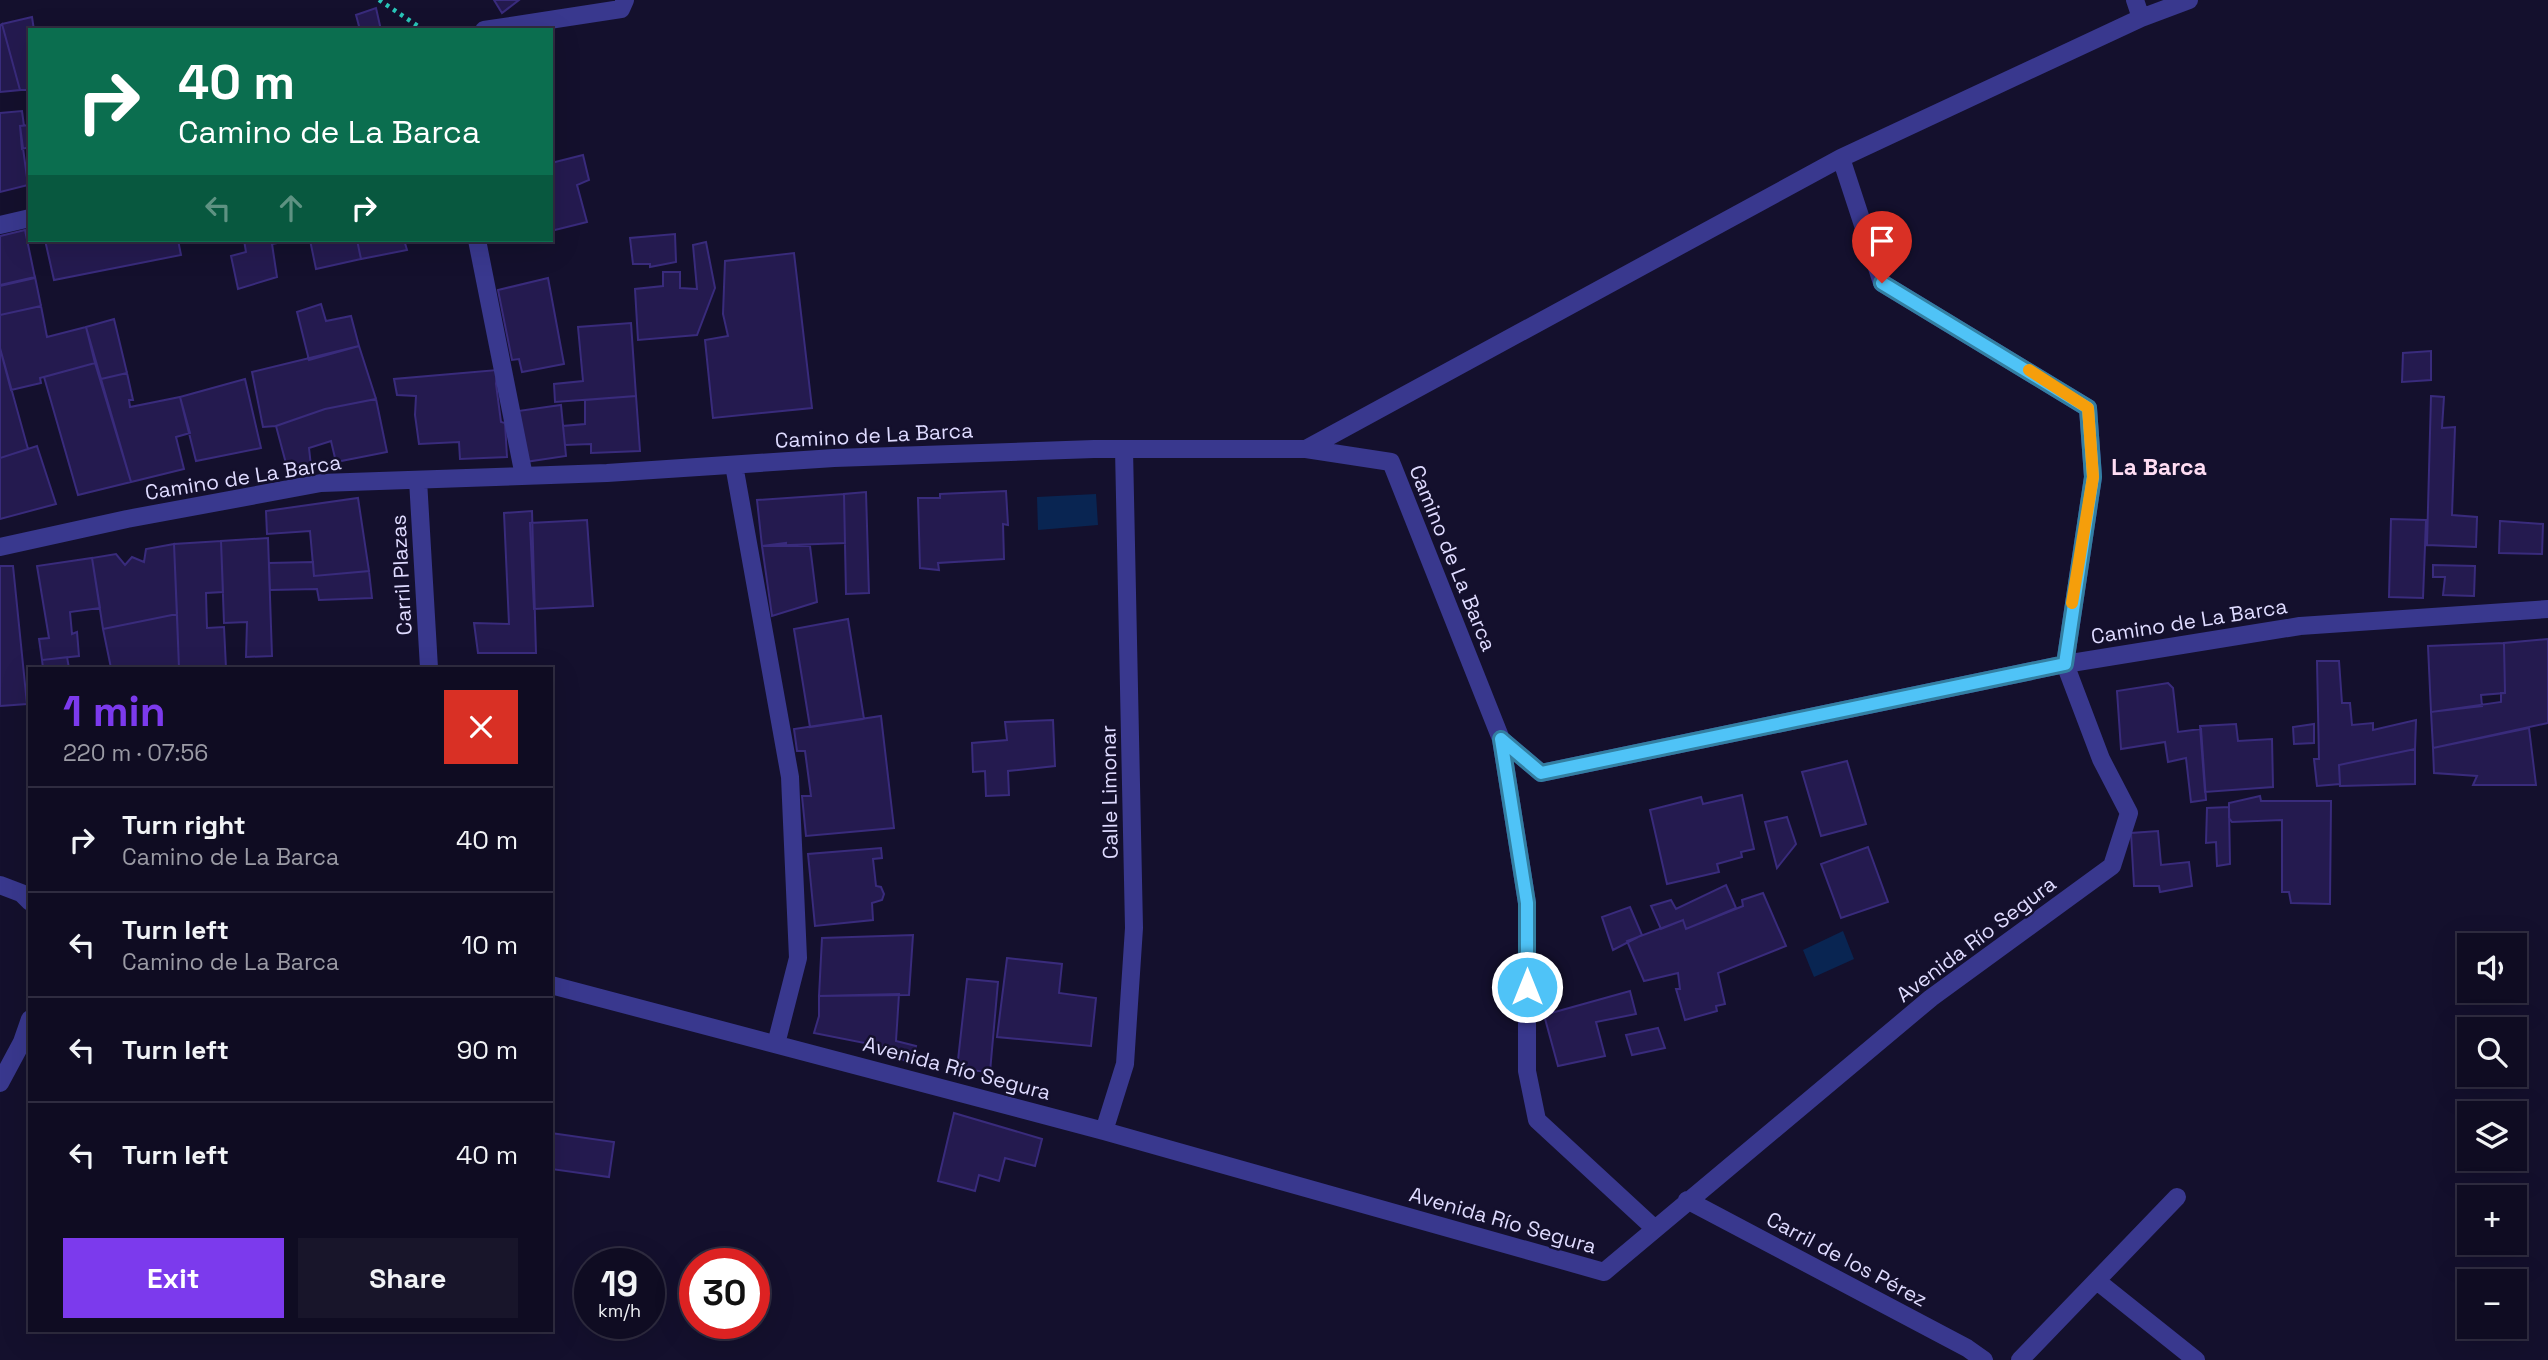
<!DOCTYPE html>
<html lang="en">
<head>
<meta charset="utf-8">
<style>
  :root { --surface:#0f0c22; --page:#18152a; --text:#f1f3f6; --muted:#9b9ba5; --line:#2f2c40; --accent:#7c3aed }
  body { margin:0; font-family:"Space Grotesk",sans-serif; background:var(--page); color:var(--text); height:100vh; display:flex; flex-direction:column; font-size:26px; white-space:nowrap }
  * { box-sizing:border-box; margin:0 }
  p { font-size:23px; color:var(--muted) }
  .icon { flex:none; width:38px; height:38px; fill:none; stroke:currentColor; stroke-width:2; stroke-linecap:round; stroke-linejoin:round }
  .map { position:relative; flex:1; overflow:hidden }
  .sheet { position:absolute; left:28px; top:667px; width:525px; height:665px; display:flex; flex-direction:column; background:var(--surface); border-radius:0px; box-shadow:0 7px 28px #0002,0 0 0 2px var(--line) }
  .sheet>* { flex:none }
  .hud { position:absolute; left:28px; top:28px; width:525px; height:214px; border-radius:0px; box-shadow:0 7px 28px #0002,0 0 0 2px var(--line); background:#0b6e4f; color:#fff; overflow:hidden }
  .fabs { position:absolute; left:2457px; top:933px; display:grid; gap:14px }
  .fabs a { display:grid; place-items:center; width:70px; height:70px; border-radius:0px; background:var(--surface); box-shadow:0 7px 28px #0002,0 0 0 2px var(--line); font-size:35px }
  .speed { position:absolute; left:574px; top:1248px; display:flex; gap:14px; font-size:35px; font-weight:700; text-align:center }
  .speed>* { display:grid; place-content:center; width:91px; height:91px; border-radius:50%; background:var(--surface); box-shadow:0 7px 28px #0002,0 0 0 2px var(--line); line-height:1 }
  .speed small { font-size:18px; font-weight:400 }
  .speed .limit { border:10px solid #d22; background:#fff; color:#111 }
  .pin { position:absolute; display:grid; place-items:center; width:60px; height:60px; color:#fff; margin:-72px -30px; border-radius:50% 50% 50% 0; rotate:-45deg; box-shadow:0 0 7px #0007 }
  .pin .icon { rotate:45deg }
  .me { position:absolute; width:77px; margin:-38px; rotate:0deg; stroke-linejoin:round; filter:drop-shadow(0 0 5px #0008) }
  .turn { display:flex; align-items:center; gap:24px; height:147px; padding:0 35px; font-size:32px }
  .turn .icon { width:91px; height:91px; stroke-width:2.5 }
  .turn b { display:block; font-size:49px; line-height:60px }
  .lanes { display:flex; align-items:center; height:66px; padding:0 35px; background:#0003; justify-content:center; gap:35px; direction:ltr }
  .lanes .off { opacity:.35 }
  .round { display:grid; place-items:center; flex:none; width:74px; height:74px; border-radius:0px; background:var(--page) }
  .summary { display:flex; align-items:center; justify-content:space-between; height:119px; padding:0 35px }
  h1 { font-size:42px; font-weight:700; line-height:52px; color:var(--accent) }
  .cta { display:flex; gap:14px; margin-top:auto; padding:14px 35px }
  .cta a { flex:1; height:80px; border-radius:0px; background:var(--accent); color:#fff; font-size:28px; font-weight:700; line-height:80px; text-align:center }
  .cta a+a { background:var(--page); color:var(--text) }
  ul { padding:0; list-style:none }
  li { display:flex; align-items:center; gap:21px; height:105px; padding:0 35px; border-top:2px solid var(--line) }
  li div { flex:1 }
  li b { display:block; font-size:26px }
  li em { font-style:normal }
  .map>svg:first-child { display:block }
  .water { fill:#092552 }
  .building { fill:#241a4f; stroke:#392b7c; stroke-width:2 }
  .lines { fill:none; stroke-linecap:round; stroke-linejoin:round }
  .path { stroke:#29c6b9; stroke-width:4.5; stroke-dasharray:3.5 5; stroke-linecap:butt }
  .minor { stroke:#39388e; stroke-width:18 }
  .route-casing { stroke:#337fa1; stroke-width:18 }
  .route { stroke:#4fc3f7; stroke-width:12 }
  .slow { stroke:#f59e0b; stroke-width:12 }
  .labels { text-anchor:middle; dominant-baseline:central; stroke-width:5; stroke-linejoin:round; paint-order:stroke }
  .street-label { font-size:21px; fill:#dfdbff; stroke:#14102d }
  .neighbourhood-label { font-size:23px; font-weight:bold; fill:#ffddf3; stroke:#14102d }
</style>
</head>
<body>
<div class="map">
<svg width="2548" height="1360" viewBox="0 0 2548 1360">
  <rect width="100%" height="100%" fill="#14102d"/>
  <path class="water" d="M1096,494L1098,525L1038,530L1037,497Z
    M1843,931L1854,959L1814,977L1803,950Z"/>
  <path class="building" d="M494,0H519L502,13Z
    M376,8L381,30H360L356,15Z
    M32,17L34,30H30V90H20L2,24Z
    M2,24L20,90L0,92V25Z
    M22,111L24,126H20L28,185L0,192V113Z
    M30,125V147L22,149L20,126Z
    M583,155L589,180L577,185L587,222L551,231V163Z
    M25,230L35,278L0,286V236Z
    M675,234L676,262L650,267V264H633L630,238Z
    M45,240H178L181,255L54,280Z
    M244,240H293L272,244L277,277L238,289L231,256L246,252Z
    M310,240H357L361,259L316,269Z
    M357,240H404L407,250L361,259Z
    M706,242L715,288L697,335L638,340L635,289L663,286V272H680V288L697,289L693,245Z
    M794,253L812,408L713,418L705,340L728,336L723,314L725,261Z
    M35,277L41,306L0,315V285Z
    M548,278L564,364L522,372L519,359L512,360L498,290Z
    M321,304L326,321L351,316L359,346L309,360L297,312Z
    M41,306L47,337L86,327L95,363L40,378L41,383L11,390L0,348V315Z
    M114,319L127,373L101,379L86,327Z
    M631,323L636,396L555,402L554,384L583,381L578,327Z
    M359,346L376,399L325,409L276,426L263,427L252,372Z
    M0,348L28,449L0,458Z
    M2431,351V380L2402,382L2403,353Z
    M95,363L131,482L78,495L44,377Z
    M497,370L496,384L501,422L505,423L507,457L460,459L459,442L419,444L415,415L416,396L397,395L394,379Z
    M127,373L133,400H129L130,407L180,397L190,433L176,437L184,469L131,482L101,379Z
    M245,379L261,448L196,461L180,397Z
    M636,396L640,451L591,453V444L565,445L563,426L585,424V400Z
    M2431,396L2444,397L2442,428L2455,427L2452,515L2477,517L2476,547L2427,545Z
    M376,399L387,452L336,462L331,441L309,448L311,466L288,471L276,426L325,409Z
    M561,405L566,456L525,462L518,411Z
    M37,446L56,504L0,519V458Z
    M1006,491L1008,525L1003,524L1004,559L938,563L939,570L920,568L918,498H940V494Z
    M866,492L869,593L846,594L844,494Z
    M844,494L845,543L762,546L757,500Z
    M358,498L369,571L314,576L310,531L267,534L266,511Z
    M532,511L536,653H478L474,623L509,624L504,513Z
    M2391,519L2426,520L2423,598L2389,597Z
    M587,520L593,606L534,609L530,523Z
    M2500,521L2543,524L2542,554L2499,553Z
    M268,538L272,656L246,657L247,622L224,623L221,541Z
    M221,541L223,592L206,593L207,628L224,627L226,668H179L174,544Z
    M786,543V546H810L817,602L772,616L762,546Z
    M174,544L177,614L103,629L92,558L116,554L125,565L132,557L144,562L146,549Z
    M92,558L100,608L70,612L72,634L77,632L79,656L42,660L39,639L49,638L37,566Z
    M313,562L314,576L369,571L372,598L319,600L317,589L270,590L269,563Z
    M2433,565L2475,566L2474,596L2443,595L2445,577H2433Z
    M0,566H13L27,704L0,706Z
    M177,614L179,668H111L103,629Z
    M848,619L864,719L810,727L794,629Z
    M2548,639V723L2433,748L2431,712L2501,702V693H2505L2504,643Z
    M2504,643L2505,693L2481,695L2482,706L2431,712L2428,646Z
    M67,657L69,668H43L42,660Z
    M2317,661H2339L2342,703H2350L2352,725L2373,723V730L2416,720L2415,749L2339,765L2340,784L2317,786L2314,759H2319Z
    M2168,683L2173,688L2178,732L2201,729L2206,800L2191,802L2186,758L2168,762L2165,742L2121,749L2117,691Z
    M881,716L894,828L806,836L802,796H811L805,751H797L794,729Z
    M1053,720L1055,766L1008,771L1009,795L986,796L985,771L973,772L972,743L1007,740L1005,722Z
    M2236,724L2238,741L2272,739L2273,787L2205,792L2200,726Z
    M2314,724V743L2294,744L2293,727Z
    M2529,728L2536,785H2473L2477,776L2434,773L2433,748Z
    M2415,749V784L2340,786L2339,765Z
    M1847,761L1866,824L1821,836L1802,772Z
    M1742,795L1754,849L1741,852L1742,857L1717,864L1719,872L1667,884L1650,810L1701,797L1703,804Z
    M2260,796L2261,801H2331L2330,904L2291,903L2289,892H2282V820L2232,822L2229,818V803Z
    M2229,807L2230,864L2217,866L2216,842L2206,843L2207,808Z
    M1787,817L1796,844L1777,868L1765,822Z
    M2158,831L2161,865L2189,862L2192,886L2160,892L2159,886H2134L2131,833Z
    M1868,847L1888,902L1841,918L1821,864Z
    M881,848L882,858L873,859L876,886L881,887L884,894L882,900L872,903L873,920L815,926L808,854Z
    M1726,885L1736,908L1686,929L1683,920L1661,929L1651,906L1671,900L1676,909Z
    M1763,893L1786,946L1718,973L1725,1004L1716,1006L1717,1011L1685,1020L1676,989H1680L1678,973L1644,981L1627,941L1683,920L1686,929L1743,906L1742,900Z
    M1630,907L1642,935L1613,950L1602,917Z
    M913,935L909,995L819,996L822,938Z
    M1007,958L1062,964L1059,993L1096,998L1091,1046L997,1037Z
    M967,979L998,982L990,1072L957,1069Z
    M1630,991L1636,1014L1596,1022L1605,1056L1558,1066L1544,1015Z
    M899,994L896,1041L916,1046L912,1062L889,1057L890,1048L814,1033L819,1016V996Z
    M1658,1028L1665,1048L1632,1055L1626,1035Z
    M954,1113L1042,1139L1035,1166L1005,1158L999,1181L979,1175L975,1191L938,1181Z
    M551,1133L614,1142L609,1177L551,1169Z"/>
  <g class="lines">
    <path class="path" d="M379,0L424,30"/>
    <path class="minor" d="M2135,0L2141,18
      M484,30L621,9L625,0
      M0,225L30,218
      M477,240L524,476
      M1306,449L1841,158L2141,18L2189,0
      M734,465L790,777L798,958L776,1044
      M418,480L429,668
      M0,547L127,519L321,483L607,473L834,458L1094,449H1306L1391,462L1501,739L1541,773L2065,664L2300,626L2548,609
      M1501,739L1527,903V1071L1537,1120L1654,1228
      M0,885L21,893L30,902
      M551,985L1104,1131L1604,1272L1931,998L2112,866L2129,813L2101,759L2065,664L2093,477L2088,408L1882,283L1841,158
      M0,1083L22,1042L30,1019
      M1104,1131L1125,1064L1134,928L1124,449
      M1687,1200L1967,1348L1984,1360
      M2097,1281L2196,1360
      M2020,1360L2177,1197"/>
  </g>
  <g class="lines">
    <defs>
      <path id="route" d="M1527,987V903L1501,739L1541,773L2065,664L2093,477L2088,408L1882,283"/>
    </defs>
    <use href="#route" class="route-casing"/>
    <use href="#route" class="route"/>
    <path class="slow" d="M2029,370L2088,408L2093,477L2072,603"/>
  </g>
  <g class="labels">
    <g class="street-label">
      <text transform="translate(874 435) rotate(-3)">Camino de La Barca</text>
      <text transform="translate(243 477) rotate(-9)">Camino de La Barca</text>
      <text transform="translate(1453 558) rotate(68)">Camino de La Barca</text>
      <text transform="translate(401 575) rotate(-93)">Carril Plazas</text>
      <text transform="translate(2189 621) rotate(-9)">Camino de La Barca</text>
      <text transform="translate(1109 792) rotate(-91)">Calle Limonar</text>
      <text transform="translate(1976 939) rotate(-37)">Avenida Río Segura</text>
      <text transform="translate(957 1068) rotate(15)">Avenida Río Segura</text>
      <text transform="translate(1503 1220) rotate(16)">Avenida Río Segura</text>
      <text transform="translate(1847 1259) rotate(28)">Carril de los Pérez</text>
    </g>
    <g class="neighbourhood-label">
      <text x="2159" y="467">La Barca</text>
    </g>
  </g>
</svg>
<div class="fabs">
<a><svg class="icon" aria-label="sound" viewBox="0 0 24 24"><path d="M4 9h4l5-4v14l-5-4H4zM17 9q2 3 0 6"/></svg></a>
<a><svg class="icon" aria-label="search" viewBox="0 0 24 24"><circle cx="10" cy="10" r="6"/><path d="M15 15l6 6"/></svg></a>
<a><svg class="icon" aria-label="layers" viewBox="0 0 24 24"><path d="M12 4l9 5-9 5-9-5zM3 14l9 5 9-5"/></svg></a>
<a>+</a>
<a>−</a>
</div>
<div class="speed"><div>19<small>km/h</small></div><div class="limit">30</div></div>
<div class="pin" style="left:1882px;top:283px;background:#d93025"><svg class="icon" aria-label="arrive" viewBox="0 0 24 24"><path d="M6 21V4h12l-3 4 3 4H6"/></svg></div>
<svg class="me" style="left:1527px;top:987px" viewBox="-20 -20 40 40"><circle r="17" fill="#4fc3f7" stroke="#fff" stroke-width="3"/><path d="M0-11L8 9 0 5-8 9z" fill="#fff"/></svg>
<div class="hud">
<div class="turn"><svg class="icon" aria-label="right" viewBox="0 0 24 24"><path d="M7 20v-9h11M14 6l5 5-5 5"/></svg><div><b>40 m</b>Camino de La Barca</div></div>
<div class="lanes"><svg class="icon off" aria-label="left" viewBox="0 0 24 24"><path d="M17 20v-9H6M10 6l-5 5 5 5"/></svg><svg class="icon off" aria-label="ahead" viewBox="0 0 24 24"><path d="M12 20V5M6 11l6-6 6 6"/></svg><svg class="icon" aria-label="right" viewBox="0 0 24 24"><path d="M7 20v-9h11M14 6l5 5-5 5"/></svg></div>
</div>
<section class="sheet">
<div class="summary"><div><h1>1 min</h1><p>220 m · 07:56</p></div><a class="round" style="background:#d93025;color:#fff"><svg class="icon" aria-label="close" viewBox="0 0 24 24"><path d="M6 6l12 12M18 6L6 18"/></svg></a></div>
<ul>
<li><svg class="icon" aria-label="right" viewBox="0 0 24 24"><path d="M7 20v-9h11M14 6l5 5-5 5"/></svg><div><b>Turn right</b><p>Camino de La Barca</p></div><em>40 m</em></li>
<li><svg class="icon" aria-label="left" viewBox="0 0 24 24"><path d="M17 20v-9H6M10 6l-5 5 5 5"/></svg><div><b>Turn left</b><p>Camino de La Barca</p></div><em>10 m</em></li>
<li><svg class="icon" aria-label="left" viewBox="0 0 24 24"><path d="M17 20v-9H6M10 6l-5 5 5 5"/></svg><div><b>Turn left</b></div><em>90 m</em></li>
<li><svg class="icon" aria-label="left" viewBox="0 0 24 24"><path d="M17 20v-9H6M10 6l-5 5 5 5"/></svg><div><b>Turn left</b></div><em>40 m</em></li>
</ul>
<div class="cta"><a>Exit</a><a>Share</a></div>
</section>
</div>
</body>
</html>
